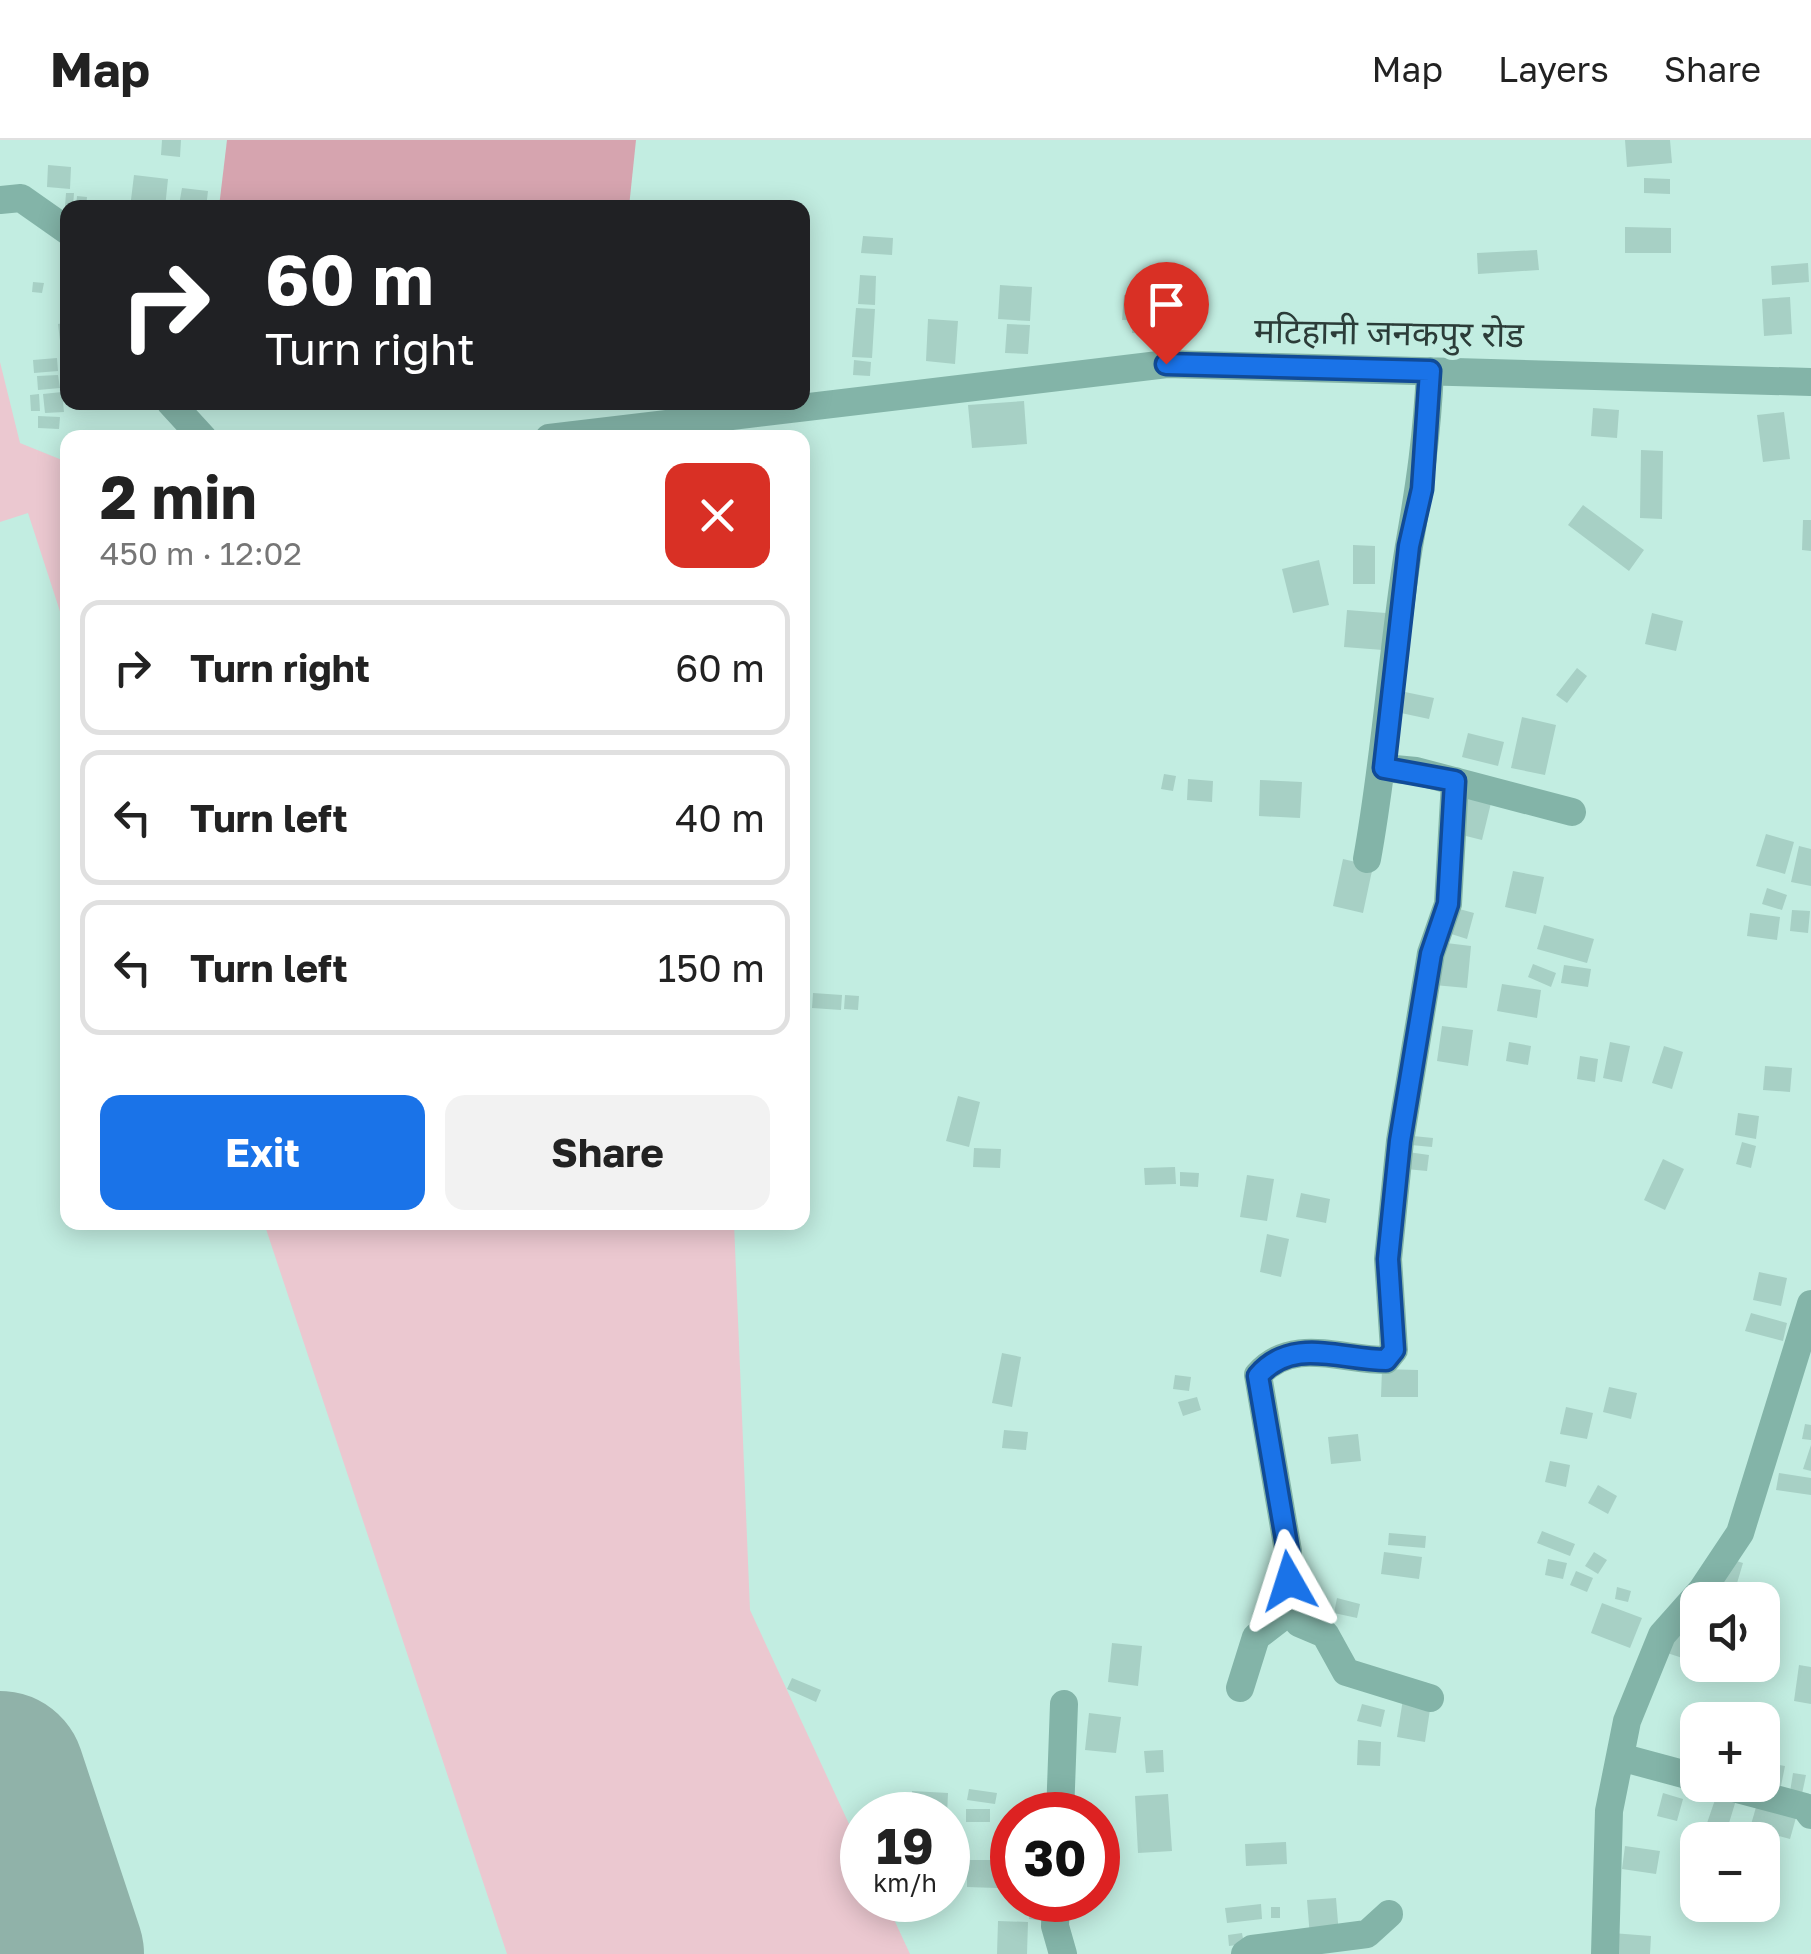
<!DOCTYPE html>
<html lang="en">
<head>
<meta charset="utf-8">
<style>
  :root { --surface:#fff; --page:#f2f2f2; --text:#222; --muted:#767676; --line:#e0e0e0; --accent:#1a73e8 }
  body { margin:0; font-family:"Golos Text","Noto Sans Devanagari",sans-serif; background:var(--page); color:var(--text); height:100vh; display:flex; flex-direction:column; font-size:38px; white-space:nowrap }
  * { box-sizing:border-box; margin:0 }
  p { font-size:32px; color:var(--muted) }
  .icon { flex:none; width:55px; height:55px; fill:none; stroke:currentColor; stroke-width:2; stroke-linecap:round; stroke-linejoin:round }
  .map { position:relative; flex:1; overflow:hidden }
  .sheet { position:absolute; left:60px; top:290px; width:750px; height:800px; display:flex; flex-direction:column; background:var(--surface); border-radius:20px; box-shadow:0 5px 25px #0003 }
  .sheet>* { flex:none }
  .guide { position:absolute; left:60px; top:60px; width:750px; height:210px; border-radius:20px; box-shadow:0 5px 25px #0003; background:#202124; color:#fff; overflow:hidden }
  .fabs { position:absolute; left:1680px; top:1442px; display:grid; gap:20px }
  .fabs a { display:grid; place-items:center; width:100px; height:100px; border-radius:20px; background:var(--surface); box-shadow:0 5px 25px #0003; font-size:50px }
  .speed { position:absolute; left:840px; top:1652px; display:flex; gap:20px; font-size:50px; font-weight:700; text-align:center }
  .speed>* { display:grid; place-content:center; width:130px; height:130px; border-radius:50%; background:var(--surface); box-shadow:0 5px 25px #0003; line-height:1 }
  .speed small { font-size:25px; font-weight:400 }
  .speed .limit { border:15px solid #d22; background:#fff; color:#111 }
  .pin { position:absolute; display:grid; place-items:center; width:85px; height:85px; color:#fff; margin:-102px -42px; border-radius:50% 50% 50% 0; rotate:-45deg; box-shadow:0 0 10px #0007 }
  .pin .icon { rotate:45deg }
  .me { position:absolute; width:110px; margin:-55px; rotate:354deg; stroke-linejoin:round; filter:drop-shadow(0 0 8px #0008) }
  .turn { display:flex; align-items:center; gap:35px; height:210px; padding:0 40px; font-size:45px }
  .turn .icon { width:130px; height:130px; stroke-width:2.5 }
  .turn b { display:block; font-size:70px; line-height:85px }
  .round { display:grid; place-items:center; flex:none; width:105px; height:105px; border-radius:20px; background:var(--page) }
  .head { display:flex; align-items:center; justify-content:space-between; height:170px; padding:0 40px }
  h1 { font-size:60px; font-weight:700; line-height:75px }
  .button { display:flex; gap:20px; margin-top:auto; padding:20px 40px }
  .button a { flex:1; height:115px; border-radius:20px; background:var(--accent); color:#fff; font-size:40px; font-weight:700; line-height:115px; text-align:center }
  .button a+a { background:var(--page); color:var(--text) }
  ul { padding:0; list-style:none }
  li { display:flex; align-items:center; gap:30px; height:135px; margin:0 20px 15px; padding:0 20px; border:5px solid var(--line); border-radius:20px }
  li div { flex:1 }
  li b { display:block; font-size:38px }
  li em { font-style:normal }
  header { display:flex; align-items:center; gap:60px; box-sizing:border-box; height:140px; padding:0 50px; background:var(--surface); border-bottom:2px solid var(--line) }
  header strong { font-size:48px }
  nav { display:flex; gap:55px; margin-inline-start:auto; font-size:35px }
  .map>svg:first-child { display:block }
  .green { fill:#ebc8d0 }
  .water { fill:#d6a4af }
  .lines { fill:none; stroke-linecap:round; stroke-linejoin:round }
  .runway { stroke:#90b2a9; stroke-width:170 }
  .building { fill:#a7d0c5 }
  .minor { stroke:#83b4a8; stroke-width:28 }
  .route-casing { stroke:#114b97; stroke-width:25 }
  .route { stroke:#1a73e8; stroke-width:18 }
  .labels { text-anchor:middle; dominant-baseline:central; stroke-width:9; stroke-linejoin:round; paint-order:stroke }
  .street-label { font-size:35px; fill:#2b3c38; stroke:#c2ede1 }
</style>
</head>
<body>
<header>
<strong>Map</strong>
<nav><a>Map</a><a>Layers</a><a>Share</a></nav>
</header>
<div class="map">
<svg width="1811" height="1814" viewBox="0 0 1811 1814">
  <rect width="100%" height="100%" fill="#c2ede1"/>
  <path class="green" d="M0,222L20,303L67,322V493L28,373L0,382Z
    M264,1083H734L750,1470L862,1712V1760H885L910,1814H507Z"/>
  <path class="water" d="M227,0H636L629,67H219Z"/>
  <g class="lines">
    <path class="runway" d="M0,1636L59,1814"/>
  </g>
  <path class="building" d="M162,0H181L180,17L161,15Z
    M1625,0H1670L1672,23L1627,27Z
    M48,25L71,27L70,49L47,47Z
    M134,35L168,39L165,68H130Z
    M1644,38L1670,39V54L1644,53Z
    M182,48L208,51L206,68L179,65Z
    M66,53H74L73,67L65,66Z
    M77,56L87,57L86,68H76Z
    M1625,87L1671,88V113H1625Z
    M863,96L893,98L892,115L861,113Z
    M1537,110L1539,130L1478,134L1477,113Z
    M1808,123L1809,142L1772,145L1771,126Z
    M860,135L876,136L875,165L858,164Z
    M33,142L44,143L42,153L32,152Z
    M1000,145L1032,147L1030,181L998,179Z
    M1124,155L1171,159L1170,180L1153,179L1152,194L1132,193L1133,180H1122Z
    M1790,157L1792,194L1764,196L1762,159Z
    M856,168L875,169L872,218L852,217Z
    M928,179L958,181L955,224L926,221Z
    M68,182V226H63L58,184Z
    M1007,184L1030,185L1028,214L1005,213Z
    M57,218L58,231L34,233L33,220Z
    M854,220L871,222L870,236L853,235Z
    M58,235L60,248L38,250L37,236Z
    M62,252L64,272L45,273L43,254Z
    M39,254L40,271H31L30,255Z
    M1024,261L1027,304L972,308L968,265Z
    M1593,268L1619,270L1617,298L1591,296Z
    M1784,272L1790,319L1763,322L1757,275Z
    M38,276L60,277L59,289L38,288Z
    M1641,310L1663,311L1662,379L1640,378Z
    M1583,365L1644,410L1629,431L1568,385Z
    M1803,380H1811V411L1802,410Z
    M1353,405L1375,406V444H1353Z
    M1319,420L1329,465L1293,473L1282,429Z
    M1347,470L1386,473L1383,510L1344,507Z
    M1652,473L1683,481L1676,511L1645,504Z
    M1577,528L1587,536L1567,563L1556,555Z
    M1405,552L1434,558L1429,579L1401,573Z
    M1522,577L1556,585L1545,635L1511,628Z
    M1468,593L1504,602L1498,626L1462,617Z
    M1164,634L1176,636L1173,651L1161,649Z
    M1188,639L1213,641L1212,662L1187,660Z
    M1260,640L1302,642L1300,678L1259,676Z
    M1464,656L1491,663L1482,700L1454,693Z
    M1766,694L1794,702L1785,734L1756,726Z
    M1799,706L1811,709V746L1791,742Z
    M1343,719L1373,726L1363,773L1333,766Z
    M1513,731L1544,737L1536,774L1505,767Z
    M1767,748L1787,755L1782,770L1762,764Z
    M1452,767L1474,773L1467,799L1445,792Z
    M1792,770L1810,771L1808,793L1790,791Z
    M1750,773L1780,777L1777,800L1747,796Z
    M1544,785L1594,799L1587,823L1537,809Z
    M1438,802L1471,806L1467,848L1434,845Z
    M1533,824L1556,833L1551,847L1528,837Z
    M1564,825L1591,829L1588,847L1561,843Z
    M1502,844L1541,850L1537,878L1497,871Z
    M802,847L810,848L808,869L802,868Z
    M813,853L842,855L841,870L812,868Z
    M845,855L859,856L858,870L844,869Z
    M1442,886L1473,890L1468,926L1437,921Z
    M1509,902L1531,906L1528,925L1506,921Z
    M1610,902L1630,906L1622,942L1603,938Z
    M1664,906L1683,912L1672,949L1652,943Z
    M1580,916L1598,919L1595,942L1577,939Z
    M1765,926L1792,928L1790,952L1763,950Z
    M958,956L980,962L969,1007L946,1001Z
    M1738,973L1759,976L1756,999L1735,995Z
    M1413,996L1433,998L1432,1007L1411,1005Z
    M1742,1002L1756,1006L1751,1028L1736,1024Z
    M974,1008L1001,1009L1000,1028L973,1027Z
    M1408,1012L1429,1015L1427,1031L1406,1029Z
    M1663,1019L1684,1029L1665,1070L1644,1060Z
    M1175,1027L1176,1044L1145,1045L1144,1028Z
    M1180,1032L1199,1033L1198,1047L1180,1046Z
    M1247,1035L1274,1039L1267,1081L1240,1077Z
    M1301,1053L1330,1059L1326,1083L1296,1077Z
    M1267,1094L1289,1099L1281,1137L1260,1132Z
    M1759,1132L1787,1138L1781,1166L1753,1160Z
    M1751,1173L1787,1183L1783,1201L1745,1191Z
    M1002,1213L1021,1217L1012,1267L992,1263Z
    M1382,1229L1418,1230V1257H1381Z
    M1175,1235L1191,1237L1189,1251L1173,1249Z
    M1609,1247L1637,1253L1631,1279L1603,1272Z
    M1197,1257L1201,1270L1183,1276L1178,1262Z
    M1566,1267L1593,1273L1587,1299L1560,1294Z
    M1805,1284L1811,1285V1300L1802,1299Z
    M1004,1290L1028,1292L1026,1310L1002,1308Z
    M1358,1294L1361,1321L1331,1324L1328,1297Z
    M1811,1305V1331L1803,1329Z
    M1550,1321L1570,1325L1566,1347L1545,1342Z
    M1779,1333L1811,1338V1355L1776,1350Z
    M1598,1345L1617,1356L1608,1374L1588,1363Z
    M1542,1391L1575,1404L1570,1416L1537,1403Z
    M1389,1393L1426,1396L1425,1408L1388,1405Z
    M1384,1412L1422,1417L1419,1439L1381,1434Z
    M1594,1412L1607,1420L1598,1434L1585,1426Z
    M1724,1417L1743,1423L1732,1460L1712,1457Z
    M1548,1419L1567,1423L1563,1439L1545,1435Z
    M1576,1431L1593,1438L1587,1452L1570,1445Z
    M1617,1447L1631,1451L1628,1462L1615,1459Z
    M1337,1458L1360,1464L1357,1478L1334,1473Z
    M1602,1463L1642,1478L1630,1508L1591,1493Z
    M1670,1492L1698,1501V1523L1664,1512Z
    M1112,1503L1142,1506L1138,1546L1108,1542Z
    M1799,1525L1811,1527V1564L1794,1561Z
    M792,1538L821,1550L816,1562L787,1549Z
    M1403,1559L1431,1563L1425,1602L1397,1597Z
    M1711,1563L1744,1576L1742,1580H1704Z
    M1362,1564L1385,1570L1381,1587L1357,1581Z
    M1089,1573L1121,1577L1116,1613L1085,1610Z
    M1762,1588L1772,1593L1762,1611Z
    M1358,1600L1381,1602L1380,1626L1357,1625Z
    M1163,1610L1164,1632L1146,1633L1144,1611Z
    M1762,1622L1785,1626L1781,1646L1762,1642Z
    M1793,1633L1806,1635L1802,1654L1790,1652Z
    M969,1649L997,1653L995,1664L967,1660Z
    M912,1651L948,1653L947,1675H911Z
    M1663,1653L1683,1659L1677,1681L1657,1676Z
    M1168,1654L1172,1711L1138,1713L1135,1656Z
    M1717,1654L1736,1660L1726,1693L1706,1686Z
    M1759,1657L1799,1667L1790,1699L1750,1688Z
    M966,1669H990V1682H966Z
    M1286,1702L1287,1724L1246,1726L1245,1704Z
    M1625,1706L1660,1711L1656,1734L1622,1729Z
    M967,1720H999L998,1748L967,1747Z
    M1336,1758L1339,1795L1310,1797L1307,1760Z
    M1031,1760H1046L1045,1781L1029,1779Z
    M1261,1764L1262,1779L1227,1783L1225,1768Z
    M1271,1767H1280V1778H1271Z
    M998,1781L1028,1782L1027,1814H997Z
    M1242,1793L1244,1804L1229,1806L1228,1795Z
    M1612,1793L1651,1796L1650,1814H1610Z"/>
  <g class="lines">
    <path class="minor" d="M0,60L21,58L68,91
      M170,262L203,298
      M549,298L1167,224L1811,242
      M1384,628L1416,631L1572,672
      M1367,719C1386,615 1392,510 1409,406C1420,344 1427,295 1430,231
      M1290,1471L1299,1483L1325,1494L1346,1532L1430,1558
      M1240,1548L1256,1497L1290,1471L1288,1411L1258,1235C1292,1196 1341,1220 1386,1220L1394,1210L1388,1119L1400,1001L1431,813L1448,764L1455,641
      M1620,1617L1698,1638
      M1722,1645L1805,1667L1811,1675
      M1060,1675L1064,1564
      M1056,1760L1055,1786L1063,1814
      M1245,1814L1252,1809L1367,1794L1389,1774
      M1605,1814L1609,1671L1627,1581L1662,1495L1702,1450L1740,1393L1811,1164"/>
  </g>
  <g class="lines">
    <defs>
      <path id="route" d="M1166,224L1430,231L1422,349L1409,406L1384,628L1455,641L1448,764L1431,814L1400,1001L1388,1119L1394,1210L1386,1220C1341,1220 1292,1196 1258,1236L1288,1411L1289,1441"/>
    </defs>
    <use href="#route" class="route-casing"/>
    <use href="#route" class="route"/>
  </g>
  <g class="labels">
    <g class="street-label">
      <text transform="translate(1389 192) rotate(1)">मटिहानी जनकपुर रोड</text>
    </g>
  </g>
</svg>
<div class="fabs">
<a><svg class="icon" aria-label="sound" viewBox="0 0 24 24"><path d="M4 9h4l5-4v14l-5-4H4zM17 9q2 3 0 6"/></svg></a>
<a>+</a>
<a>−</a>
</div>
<div class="speed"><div>19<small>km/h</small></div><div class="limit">30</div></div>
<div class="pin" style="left:1166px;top:224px;background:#d93025"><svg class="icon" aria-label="arrive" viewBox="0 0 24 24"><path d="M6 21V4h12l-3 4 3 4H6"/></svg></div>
<svg class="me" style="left:1289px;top:1441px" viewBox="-20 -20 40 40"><path d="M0-17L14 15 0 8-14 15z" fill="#1a73e8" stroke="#fff" stroke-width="4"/></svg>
<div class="guide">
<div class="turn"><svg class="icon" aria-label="right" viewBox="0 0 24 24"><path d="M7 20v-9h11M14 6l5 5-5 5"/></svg><div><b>60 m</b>Turn right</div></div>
</div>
<section class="sheet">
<div class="head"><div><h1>2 min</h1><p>450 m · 12:02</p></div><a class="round" style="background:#d93025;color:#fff"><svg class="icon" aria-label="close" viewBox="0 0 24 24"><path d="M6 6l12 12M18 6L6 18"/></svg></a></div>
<ul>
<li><svg class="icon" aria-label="right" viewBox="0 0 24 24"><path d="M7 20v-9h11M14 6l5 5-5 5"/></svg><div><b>Turn right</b></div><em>60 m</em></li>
<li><svg class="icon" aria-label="left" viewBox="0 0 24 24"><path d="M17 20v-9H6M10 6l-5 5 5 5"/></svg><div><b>Turn left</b></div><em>40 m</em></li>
<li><svg class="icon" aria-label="left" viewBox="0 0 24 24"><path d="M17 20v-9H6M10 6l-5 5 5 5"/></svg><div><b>Turn left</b></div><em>150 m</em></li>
</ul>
<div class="button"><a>Exit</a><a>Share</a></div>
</section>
</div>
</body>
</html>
